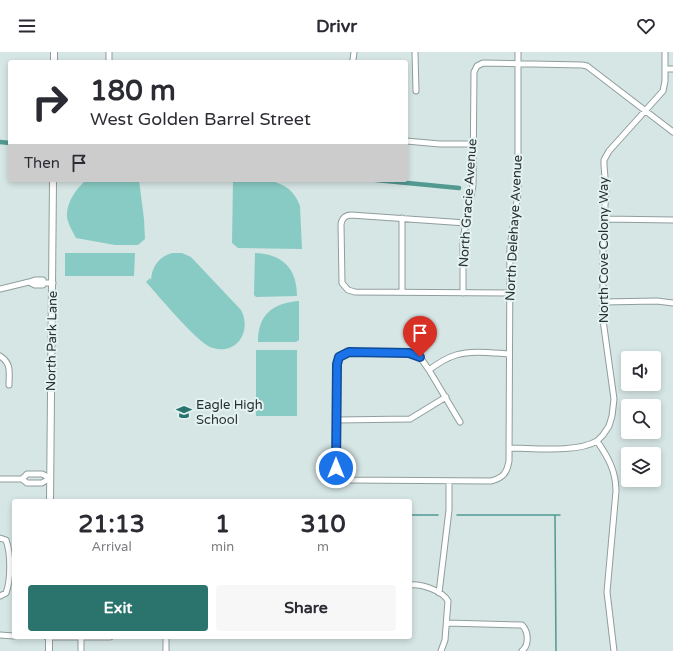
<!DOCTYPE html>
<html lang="en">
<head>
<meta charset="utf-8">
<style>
  :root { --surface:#fff; --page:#f7f7f7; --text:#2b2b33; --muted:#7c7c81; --accent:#2b736d }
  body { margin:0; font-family:"Varela Round",sans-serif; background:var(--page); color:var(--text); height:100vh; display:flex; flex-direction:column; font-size:15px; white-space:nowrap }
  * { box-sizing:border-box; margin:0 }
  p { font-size:13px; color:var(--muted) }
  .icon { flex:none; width:22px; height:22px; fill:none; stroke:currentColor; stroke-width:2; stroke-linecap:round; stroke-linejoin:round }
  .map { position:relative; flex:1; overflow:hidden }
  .sheet { position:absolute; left:12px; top:447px; width:400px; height:140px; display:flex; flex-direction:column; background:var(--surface); border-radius:4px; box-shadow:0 2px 6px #0003 }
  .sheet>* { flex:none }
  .banner { position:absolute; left:8px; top:8px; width:400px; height:122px; border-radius:4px; box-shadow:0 2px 6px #0003; background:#fff; color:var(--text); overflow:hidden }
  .buttons { position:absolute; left:621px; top:299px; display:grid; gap:8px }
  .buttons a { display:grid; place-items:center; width:40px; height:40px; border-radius:4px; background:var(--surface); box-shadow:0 2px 6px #0003; font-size:20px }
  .pin { position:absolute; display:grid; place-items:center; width:34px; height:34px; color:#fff; margin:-41px -17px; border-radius:50% 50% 50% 0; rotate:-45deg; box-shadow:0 0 4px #0007 }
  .pin .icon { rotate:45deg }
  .me { position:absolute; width:44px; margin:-22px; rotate:0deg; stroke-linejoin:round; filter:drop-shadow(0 0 3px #0008) }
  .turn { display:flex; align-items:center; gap:14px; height:84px; padding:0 16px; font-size:18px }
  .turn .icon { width:52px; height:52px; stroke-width:2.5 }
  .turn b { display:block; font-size:28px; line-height:34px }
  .then { display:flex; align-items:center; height:38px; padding:0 16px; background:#0003; gap:8px; font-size:15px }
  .eta { display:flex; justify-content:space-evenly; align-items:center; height:68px; text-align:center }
  .eta b { font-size:24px; font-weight:700; line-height:28px }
  .cta { display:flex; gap:8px; margin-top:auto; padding:8px 16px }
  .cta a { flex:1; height:46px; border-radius:4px; background:var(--accent); color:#fff; font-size:16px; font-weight:700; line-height:46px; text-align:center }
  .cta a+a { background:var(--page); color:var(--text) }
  header { display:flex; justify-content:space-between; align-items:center; height:52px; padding:0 16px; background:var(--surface); font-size:18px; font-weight:700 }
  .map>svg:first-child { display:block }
  .grass { fill:#88cbc4 }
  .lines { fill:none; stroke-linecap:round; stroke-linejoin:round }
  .stream { stroke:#529992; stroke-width:1.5 }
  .canal { stroke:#529992; stroke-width:4.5 }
  .minor-casing { stroke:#8f9e9c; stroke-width:7 }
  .tertiary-casing { stroke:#8f9e9c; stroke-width:8 }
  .minor { stroke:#fff; stroke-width:5 }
  .tertiary { stroke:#fff; stroke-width:6 }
  .route-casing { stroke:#114b97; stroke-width:10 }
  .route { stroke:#1a73e8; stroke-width:7 }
  .labels { text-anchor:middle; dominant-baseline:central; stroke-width:4; stroke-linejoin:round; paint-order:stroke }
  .street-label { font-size:13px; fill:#2a3030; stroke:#e3f3f1 }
  .poi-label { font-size:13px; fill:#2a3030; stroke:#e3f3f1; text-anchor:start }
</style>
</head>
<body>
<header><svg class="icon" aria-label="menu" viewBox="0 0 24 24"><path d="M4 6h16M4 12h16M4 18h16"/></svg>Drivr<svg class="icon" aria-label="heart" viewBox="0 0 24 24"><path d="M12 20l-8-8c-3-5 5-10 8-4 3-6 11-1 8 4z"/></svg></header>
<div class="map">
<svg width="673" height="599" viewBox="0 0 673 599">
  <rect width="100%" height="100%" fill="#d6e6e4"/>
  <path class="grass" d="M86,128H139L144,167L145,187L138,193H115L76,186C73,180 68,172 67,165C66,151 76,137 86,128Z
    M233,128C259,128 289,123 300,154L302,197L238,196L232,191Z
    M65,201H135L134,224H65Z
    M172,201H182L191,205L241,258C252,279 237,303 213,296C199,293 158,243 146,230L150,226L151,228C152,214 159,205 172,201Z
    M255,201C283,202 297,217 297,244L256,245L254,243Z
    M299,249V288L296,290H258C258,263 272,251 299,249Z
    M256,298H297V364H256Z"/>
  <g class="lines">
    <path class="stream" d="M410,463H438
      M457,463H560
      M555,464L556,599"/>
    <path class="canal" d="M0,90L10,91
      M376,128L459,136"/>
    <defs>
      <path id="minor" d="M415,0L416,39
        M109,10V0
        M352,10L353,8L354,0
        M665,17H673
        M406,89L440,92H474
        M605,167L673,168
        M466,171L351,163C346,163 342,166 341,172L342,231L348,238L355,240L510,241
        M44,231L43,233H35L29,230L35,228H43L44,231H53
        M0,237L29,230
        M402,240V166
        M463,241V187L473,133L474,20L477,14L483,11L582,13L587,14L673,80
        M603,250L657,249L673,251
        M509,302C493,301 472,298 456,303C446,306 437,312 429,318L420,305L409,301L349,300L339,305L337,311V416L340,424L348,428L491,429C503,426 507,421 509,409L510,195L518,142V0
        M0,304C12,312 9,320 9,333
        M429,318L460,370
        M337,368L410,367L446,345
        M509,396C533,396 577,401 597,389
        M0,427H22L27,431H42L50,426L42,422H27L22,427
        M0,486L6,488C11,501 11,528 6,541L0,544
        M410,533C421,532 442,538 448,549L445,588L441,599
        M439,541L449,458V429
        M447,571L522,573C529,580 529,593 522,599
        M0,583L14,584
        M47,585H110
        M81,599V585
        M166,599V585
        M614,599L607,540L616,439C616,419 608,405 597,389L603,383L609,374L612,364L614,347L603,268V184L606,138L604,113V108L609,99L663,39L665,29V0"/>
      <path id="tertiary" d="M54,10V0
        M50,449L53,128
        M49,599V585"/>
    </defs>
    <use href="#minor" class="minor-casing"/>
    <use href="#tertiary" class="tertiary-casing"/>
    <use href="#minor" class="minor"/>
    <use href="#tertiary" class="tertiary"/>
  </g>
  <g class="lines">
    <defs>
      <path id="route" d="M336,416L337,312L339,305L349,300L409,301L420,305"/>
    </defs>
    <use href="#route" class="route-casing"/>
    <use href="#route" class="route"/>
  </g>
  <defs>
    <symbol id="school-bare" viewBox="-9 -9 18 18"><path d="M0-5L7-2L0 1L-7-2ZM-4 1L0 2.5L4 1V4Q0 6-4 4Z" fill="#2b736d" stroke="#e3f3f1" stroke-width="2.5" paint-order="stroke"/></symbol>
  </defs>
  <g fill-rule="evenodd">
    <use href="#school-bare" x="173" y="349" width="22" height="22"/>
  </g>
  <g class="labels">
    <g class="street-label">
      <text transform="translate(468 151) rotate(-86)">North Gracie Avenue</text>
      <text transform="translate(514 176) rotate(-87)">North Delehaye Avenue</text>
      <text transform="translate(604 198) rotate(-90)">North Cove Colony Way</text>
      <text transform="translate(52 289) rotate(-89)">North Park Lane</text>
    </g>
    <g class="poi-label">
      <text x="196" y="353">Eagle High<tspan x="196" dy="15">School</tspan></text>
    </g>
  </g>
</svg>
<div class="buttons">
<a><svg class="icon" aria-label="sound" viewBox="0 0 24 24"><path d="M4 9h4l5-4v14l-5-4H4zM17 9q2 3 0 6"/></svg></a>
<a><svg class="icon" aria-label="search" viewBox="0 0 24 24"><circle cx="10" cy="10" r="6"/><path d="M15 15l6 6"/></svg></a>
<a><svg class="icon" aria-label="layers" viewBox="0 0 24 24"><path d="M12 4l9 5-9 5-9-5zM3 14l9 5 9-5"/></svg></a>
</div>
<div class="pin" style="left:420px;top:305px;background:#d93025"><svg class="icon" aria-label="arrive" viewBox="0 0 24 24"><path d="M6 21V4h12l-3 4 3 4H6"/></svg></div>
<svg class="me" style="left:336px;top:416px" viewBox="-20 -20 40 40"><circle r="17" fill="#1a73e8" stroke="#fff" stroke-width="3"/><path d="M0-11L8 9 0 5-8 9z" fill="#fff"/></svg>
<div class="banner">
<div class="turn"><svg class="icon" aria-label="right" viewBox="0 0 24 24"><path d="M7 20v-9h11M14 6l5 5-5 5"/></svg><div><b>180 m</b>West Golden Barrel Street</div></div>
<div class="then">Then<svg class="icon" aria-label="arrive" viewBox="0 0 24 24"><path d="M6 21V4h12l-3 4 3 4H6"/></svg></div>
</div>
<section class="sheet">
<div class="eta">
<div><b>21:13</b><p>Arrival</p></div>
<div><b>1</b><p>min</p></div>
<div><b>310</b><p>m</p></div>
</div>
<div class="cta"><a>Exit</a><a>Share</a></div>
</section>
</div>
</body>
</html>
